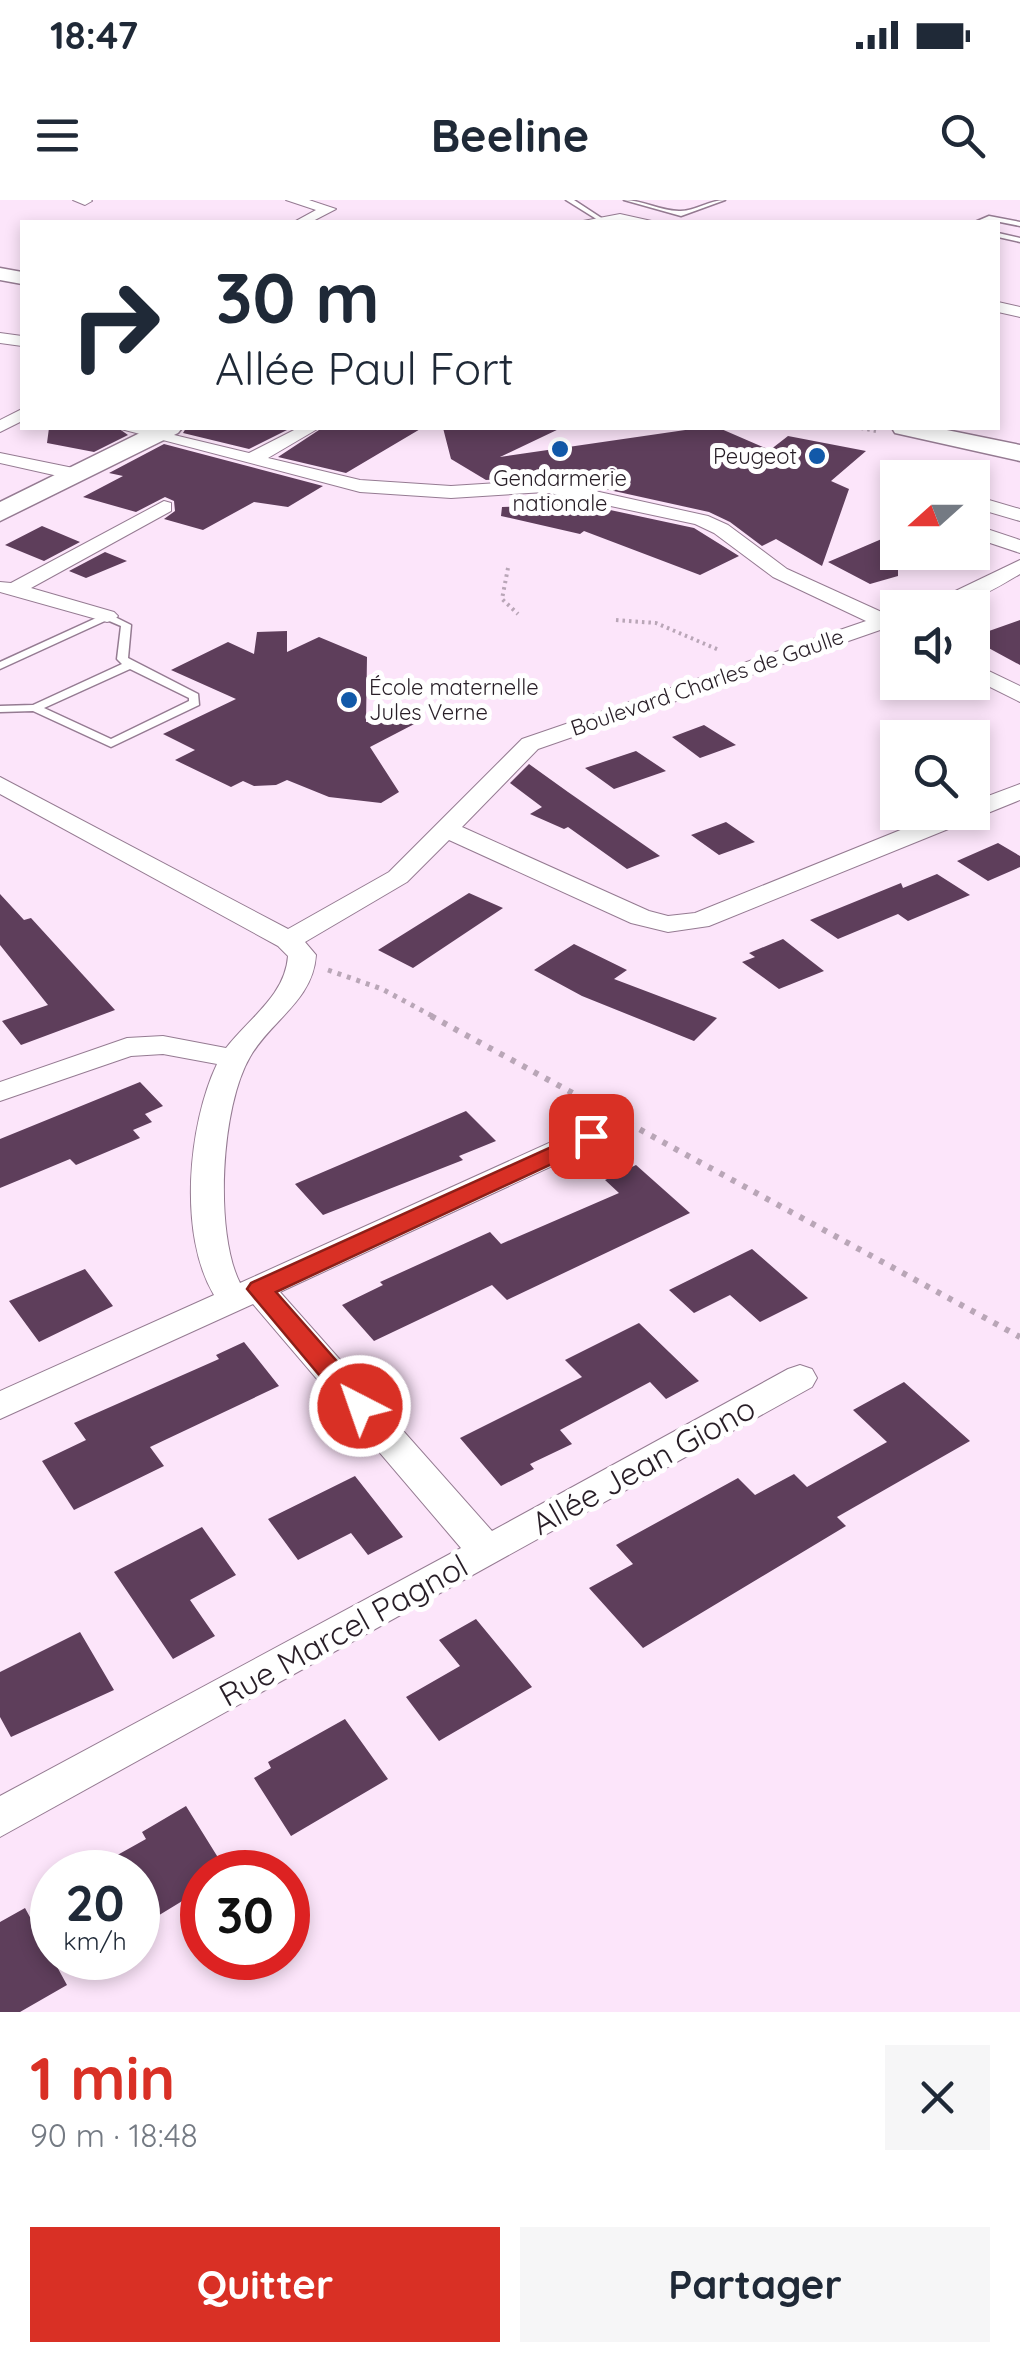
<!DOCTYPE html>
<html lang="fr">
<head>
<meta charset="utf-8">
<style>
  :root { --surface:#fff; --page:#f6f6f7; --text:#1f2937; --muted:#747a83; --accent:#d93025 }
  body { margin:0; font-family:Quicksand,sans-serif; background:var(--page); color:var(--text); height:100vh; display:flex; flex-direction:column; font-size:38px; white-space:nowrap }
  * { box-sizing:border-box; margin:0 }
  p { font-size:32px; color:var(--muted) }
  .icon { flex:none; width:55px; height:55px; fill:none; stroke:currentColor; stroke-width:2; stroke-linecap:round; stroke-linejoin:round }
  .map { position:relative; height:1812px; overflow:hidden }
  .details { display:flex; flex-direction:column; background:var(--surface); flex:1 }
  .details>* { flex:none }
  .guide { position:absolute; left:20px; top:20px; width:980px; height:210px; border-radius:0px; box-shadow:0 5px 15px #0003; background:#fff; color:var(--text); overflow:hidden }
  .needle { width:65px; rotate:249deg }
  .tools { position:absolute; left:880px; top:260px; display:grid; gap:20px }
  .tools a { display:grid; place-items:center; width:110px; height:110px; border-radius:0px; background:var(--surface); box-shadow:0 5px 15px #0003; font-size:50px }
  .speed { position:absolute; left:30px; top:1650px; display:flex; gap:20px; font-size:50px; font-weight:700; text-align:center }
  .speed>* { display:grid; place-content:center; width:130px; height:130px; border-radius:50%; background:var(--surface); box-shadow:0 5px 15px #0003; line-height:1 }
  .speed small { font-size:25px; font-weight:400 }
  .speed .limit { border:15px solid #d22; background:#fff; color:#111 }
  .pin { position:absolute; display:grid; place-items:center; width:85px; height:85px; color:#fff; margin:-42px; border-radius:20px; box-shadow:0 5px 15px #0006 }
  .me { position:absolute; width:110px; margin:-55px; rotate:319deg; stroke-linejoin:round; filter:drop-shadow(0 0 8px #0008) }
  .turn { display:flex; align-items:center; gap:35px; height:210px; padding:0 30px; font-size:45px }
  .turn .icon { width:130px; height:130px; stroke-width:2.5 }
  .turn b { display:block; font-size:70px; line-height:85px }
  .round { display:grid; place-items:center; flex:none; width:105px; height:105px; border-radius:0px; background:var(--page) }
  .overview { display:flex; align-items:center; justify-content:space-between; height:170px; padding:0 30px }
  h1 { font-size:60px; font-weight:800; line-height:75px; color:var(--accent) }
  .button { display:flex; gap:20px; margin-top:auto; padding:20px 30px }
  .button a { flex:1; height:115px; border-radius:0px; background:var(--accent); color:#fff; font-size:40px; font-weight:800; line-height:115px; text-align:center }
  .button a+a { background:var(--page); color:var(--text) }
  .status { display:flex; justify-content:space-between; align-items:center; height:70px; padding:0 50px; background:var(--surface); direction:ltr }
  .status svg { height:28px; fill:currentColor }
  header { display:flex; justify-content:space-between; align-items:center; height:130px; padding:0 30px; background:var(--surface); font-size:45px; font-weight:800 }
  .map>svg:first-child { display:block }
  .building { fill:#5e3e5b }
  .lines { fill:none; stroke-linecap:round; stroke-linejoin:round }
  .lane-casing { stroke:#957b92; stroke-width:3 }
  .street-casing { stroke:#957b92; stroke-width:2 }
  .secondary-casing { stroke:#957b92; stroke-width:3 }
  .path-far2 { stroke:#b9a6b7; stroke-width:4; stroke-dasharray:2.5 4; stroke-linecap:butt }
  .path-far1 { stroke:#b9a6b7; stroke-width:5; stroke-dasharray:4 6; stroke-linecap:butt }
  .path { stroke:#b9a6b7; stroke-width:6; stroke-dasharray:5 8; stroke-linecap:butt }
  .lane { fill:#fff; fill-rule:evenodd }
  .street { fill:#fff; fill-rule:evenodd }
  .secondary { fill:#fff; fill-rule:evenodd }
  .route { fill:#d93025; stroke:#8d1f18; stroke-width:2.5 }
  .poi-dot { fill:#1259a9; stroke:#fff; stroke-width:4 }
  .labels { text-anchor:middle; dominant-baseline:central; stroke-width:10; stroke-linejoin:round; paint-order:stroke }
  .far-poi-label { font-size:22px; fill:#281e27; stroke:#fff; text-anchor:end }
  .far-street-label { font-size:22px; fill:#281e27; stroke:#fff }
  .near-street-label { font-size:32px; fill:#281e27; stroke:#fff }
</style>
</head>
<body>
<div class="status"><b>18:47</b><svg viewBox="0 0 49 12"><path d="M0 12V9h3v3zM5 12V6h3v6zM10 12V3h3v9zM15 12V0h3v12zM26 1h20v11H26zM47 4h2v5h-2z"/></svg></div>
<header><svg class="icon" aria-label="menu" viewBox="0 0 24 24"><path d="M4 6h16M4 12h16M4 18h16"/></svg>Beeline<svg class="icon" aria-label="search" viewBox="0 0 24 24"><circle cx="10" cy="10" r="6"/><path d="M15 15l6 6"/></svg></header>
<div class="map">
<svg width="1020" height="1812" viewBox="0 0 1020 1812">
  <rect width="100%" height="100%" fill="#fce5fa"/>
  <path class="building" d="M49,228H118L128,235L94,252L47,243Z
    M186,228H291L249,249L183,233Z
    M322,228H422L346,273L278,257Z
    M443,228H561L500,257L699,228H719L770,250L788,236L866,251L831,281L849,289L822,366L776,339L762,346L730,322L709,312L546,276L486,280L451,259Z
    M164,244L323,286L288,307L254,302L203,330L164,319L175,311L174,301L165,297L136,312L83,297L123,276L109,273Z
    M545,296L694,328L739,356L700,375L584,331L580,334L501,316L502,307L528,306L515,298Z
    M42,326L80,342L44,361L5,345Z
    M898,332V376L870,384L828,362Z
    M105,352L127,361L86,378L69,371Z
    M1020,420V465L972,439V437Z
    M287,431V452L319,437L367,457L366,522L422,520L370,547L399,592L381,603L329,597L287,580L276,585L254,586L243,581L231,587L175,560L195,550L163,534L236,499L171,470L228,442L254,454L257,432Z
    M704,525L736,545L700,558L672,537Z
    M636,551L666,571L614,589L585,568Z
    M529,564L568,592L660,656L627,669L568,627L564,629L530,614L542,607L510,583Z
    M726,622L755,642L719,655L691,635Z
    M998,643L1020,656V667L988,681L957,661Z
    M937,674L970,695L908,721L898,714L838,739L810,720L901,683L903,688Z
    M469,693L503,708L413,768L378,750Z
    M0,694L24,720L31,718L115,810L21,845L2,821L48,805L0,745Z
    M783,739L824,771L779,789L742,762L755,757L749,753Z
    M574,744L627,770L614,779L717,818L694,841L582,796L534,770Z
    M140,882L163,906L145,914L152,922L133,930L140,938L76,965L70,959L0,988V939Z
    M466,911L496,941L459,956L463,960L323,1015L295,984Z
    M636,965L690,1013L507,1100L492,1085L374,1141L342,1105L383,1085L380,1082L490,1032L501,1044L619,993L605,980Z
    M752,1049L808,1098L760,1122L730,1095L694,1113L669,1090Z
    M85,1069L113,1106L39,1142L9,1101Z
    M639,1123L699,1181L666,1199L650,1182L560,1230L572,1244L530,1264L534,1269L501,1286L460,1238L582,1177L565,1160Z
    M244,1142L279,1186L150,1247L164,1266L74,1310L42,1261L86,1240L74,1223L219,1159L216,1155Z
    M904,1182L970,1241L837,1317L846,1326L643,1448L589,1388L633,1364L616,1345L738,1278L755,1295L794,1274L807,1287L887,1242L853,1210Z
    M355,1276L403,1337L368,1355L351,1333L298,1360L268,1319Z
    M202,1327L236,1375L190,1400L215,1436L173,1459L114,1372Z
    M476,1419L532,1487L439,1541L406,1497L460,1466L439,1440Z
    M80,1432L114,1490L11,1537L0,1517V1472Z
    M345,1519L388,1579L291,1636L254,1578L271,1568L268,1562Z
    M186,1606L227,1672H202V1689L138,1728V1672H87L146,1639L142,1632Z
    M25,1708L67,1785L20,1812H0V1722Z"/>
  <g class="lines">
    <defs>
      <path id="lane" d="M566,0H574L603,19L598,20Z
        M624,0C643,0 660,11 679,11C694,12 709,0 725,0L681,16Z
        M989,16L1020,22V26L990,20L975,22Z
        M998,33L1020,38V42L998,37Z
        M107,413L131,425L128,458L198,494L199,505L111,547L33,511L0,512V506L33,505L122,464L117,459L121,426L107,420L0,469V462ZM130,469L189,498V501L111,539L44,508Z"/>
      <path id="street" d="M73,0H91L92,1L85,5Z
        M286,0H309L336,9L311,22H294L316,10Z
        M620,14L656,22H578Z
        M998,102L1020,107V117L998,112Z
        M0,133L22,136V146L0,143Z
        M22,209V221L0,232V220Z
        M145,228L249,253L298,228H319L268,258L360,280L451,286L545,280L708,316L728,325L787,369L886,414H898V434L883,429L538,549L462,627L649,711L668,716L695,713L945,612H972V602L1020,584V600L709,726L668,732L631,723L449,640L407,682L305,742L316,755C313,801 271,820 250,857C221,906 214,1032 240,1083L580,929H602L606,936L602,943L280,1092L492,1331L788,1169L800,1165L812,1169L817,1178L812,1187L0,1637V1596L461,1348L253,1104L0,1219V1191L214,1095C178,1035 188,925 217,864L163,854L131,856L0,901V882L127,838L163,836L226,848C249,818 285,796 288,756L278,746L0,594V577L288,729L389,672L522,539L866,421L773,377L714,333L695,324L545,292L451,298L360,292L121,229Z
        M0,253L83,270L85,274L76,280L0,263Z
        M972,295L1020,309V321L972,307Z
        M164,301L171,303V311L31,388L114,412L118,416L114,420L107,422L0,392V382L11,383Z
        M972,324L1020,340V353L972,337Z
        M1020,360V374C983,396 963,408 920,408Z
        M972,463L1020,486V502L972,478Z"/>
      <path id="secondary" d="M0,68L22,72V84L0,80Z
        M150,228H182L178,233L0,321V302Z
        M892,228H937L1020,245V261L895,233Z"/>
    </defs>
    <use href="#lane" class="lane-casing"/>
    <use href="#street" class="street-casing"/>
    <use href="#secondary" class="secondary-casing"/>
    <path class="path-far2" d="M861,228L876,231
      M508,368L502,399L518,414
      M616,420L656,423L719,450"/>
    <path class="path-far1" d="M328,770L382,789L436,818"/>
    <path class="path" d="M431,816L602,909
      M617,917L1020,1137"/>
    <use href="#lane" class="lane"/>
    <use href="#street" class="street"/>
    <use href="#secondary" class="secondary"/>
  </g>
  <path class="route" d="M591,929L599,931L602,936L599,942L276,1092L370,1199L374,1206L370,1213H351L247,1089L251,1083Z"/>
  <g class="poi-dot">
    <circle cx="560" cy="249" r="10"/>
    <circle cx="817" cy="256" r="10"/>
    <circle cx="349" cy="500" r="10"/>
  </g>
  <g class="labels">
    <g class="far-poi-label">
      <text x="797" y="256">Peugeot</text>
      <text x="560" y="278" text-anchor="middle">Gendarmerie<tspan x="560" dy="25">nationale</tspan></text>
      <text x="369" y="487" text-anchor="start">École maternelle<tspan x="369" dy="25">Jules Verne</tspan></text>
    </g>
    <g class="far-street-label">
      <text transform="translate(707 482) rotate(-19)">Boulevard Charles de Gaulle</text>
    </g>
    <g class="near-street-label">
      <text transform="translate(643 1265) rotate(-29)">Allée Jean Giono</text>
      <text transform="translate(343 1430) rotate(-29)">Rue Marcel Pagnol</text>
    </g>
  </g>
</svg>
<div class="tools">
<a><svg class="needle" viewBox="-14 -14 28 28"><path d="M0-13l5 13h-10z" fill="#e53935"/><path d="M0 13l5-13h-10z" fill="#747a83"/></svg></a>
<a><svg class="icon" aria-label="sound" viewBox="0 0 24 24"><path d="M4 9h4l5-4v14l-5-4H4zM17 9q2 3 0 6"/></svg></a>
<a><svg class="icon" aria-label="search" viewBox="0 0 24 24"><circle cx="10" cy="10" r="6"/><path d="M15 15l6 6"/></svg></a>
</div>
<div class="speed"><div>20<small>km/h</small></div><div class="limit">30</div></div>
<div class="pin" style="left:591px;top:936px;background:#d93025"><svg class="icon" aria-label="arrive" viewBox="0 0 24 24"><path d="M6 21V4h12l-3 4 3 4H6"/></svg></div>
<svg class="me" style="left:360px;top:1206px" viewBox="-20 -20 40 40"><circle r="17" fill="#d93025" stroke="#fff" stroke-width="3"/><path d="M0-11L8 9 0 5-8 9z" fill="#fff"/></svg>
<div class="guide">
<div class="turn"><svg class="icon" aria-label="right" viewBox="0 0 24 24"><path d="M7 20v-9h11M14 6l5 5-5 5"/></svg><div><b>30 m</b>Allée Paul Fort</div></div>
</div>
</div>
<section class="details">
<div class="overview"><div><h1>1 min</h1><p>90 m · 18:48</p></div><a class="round"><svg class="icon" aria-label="close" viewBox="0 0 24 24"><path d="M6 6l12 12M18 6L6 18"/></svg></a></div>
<div class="button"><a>Quitter</a><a>Partager</a></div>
</section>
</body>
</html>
